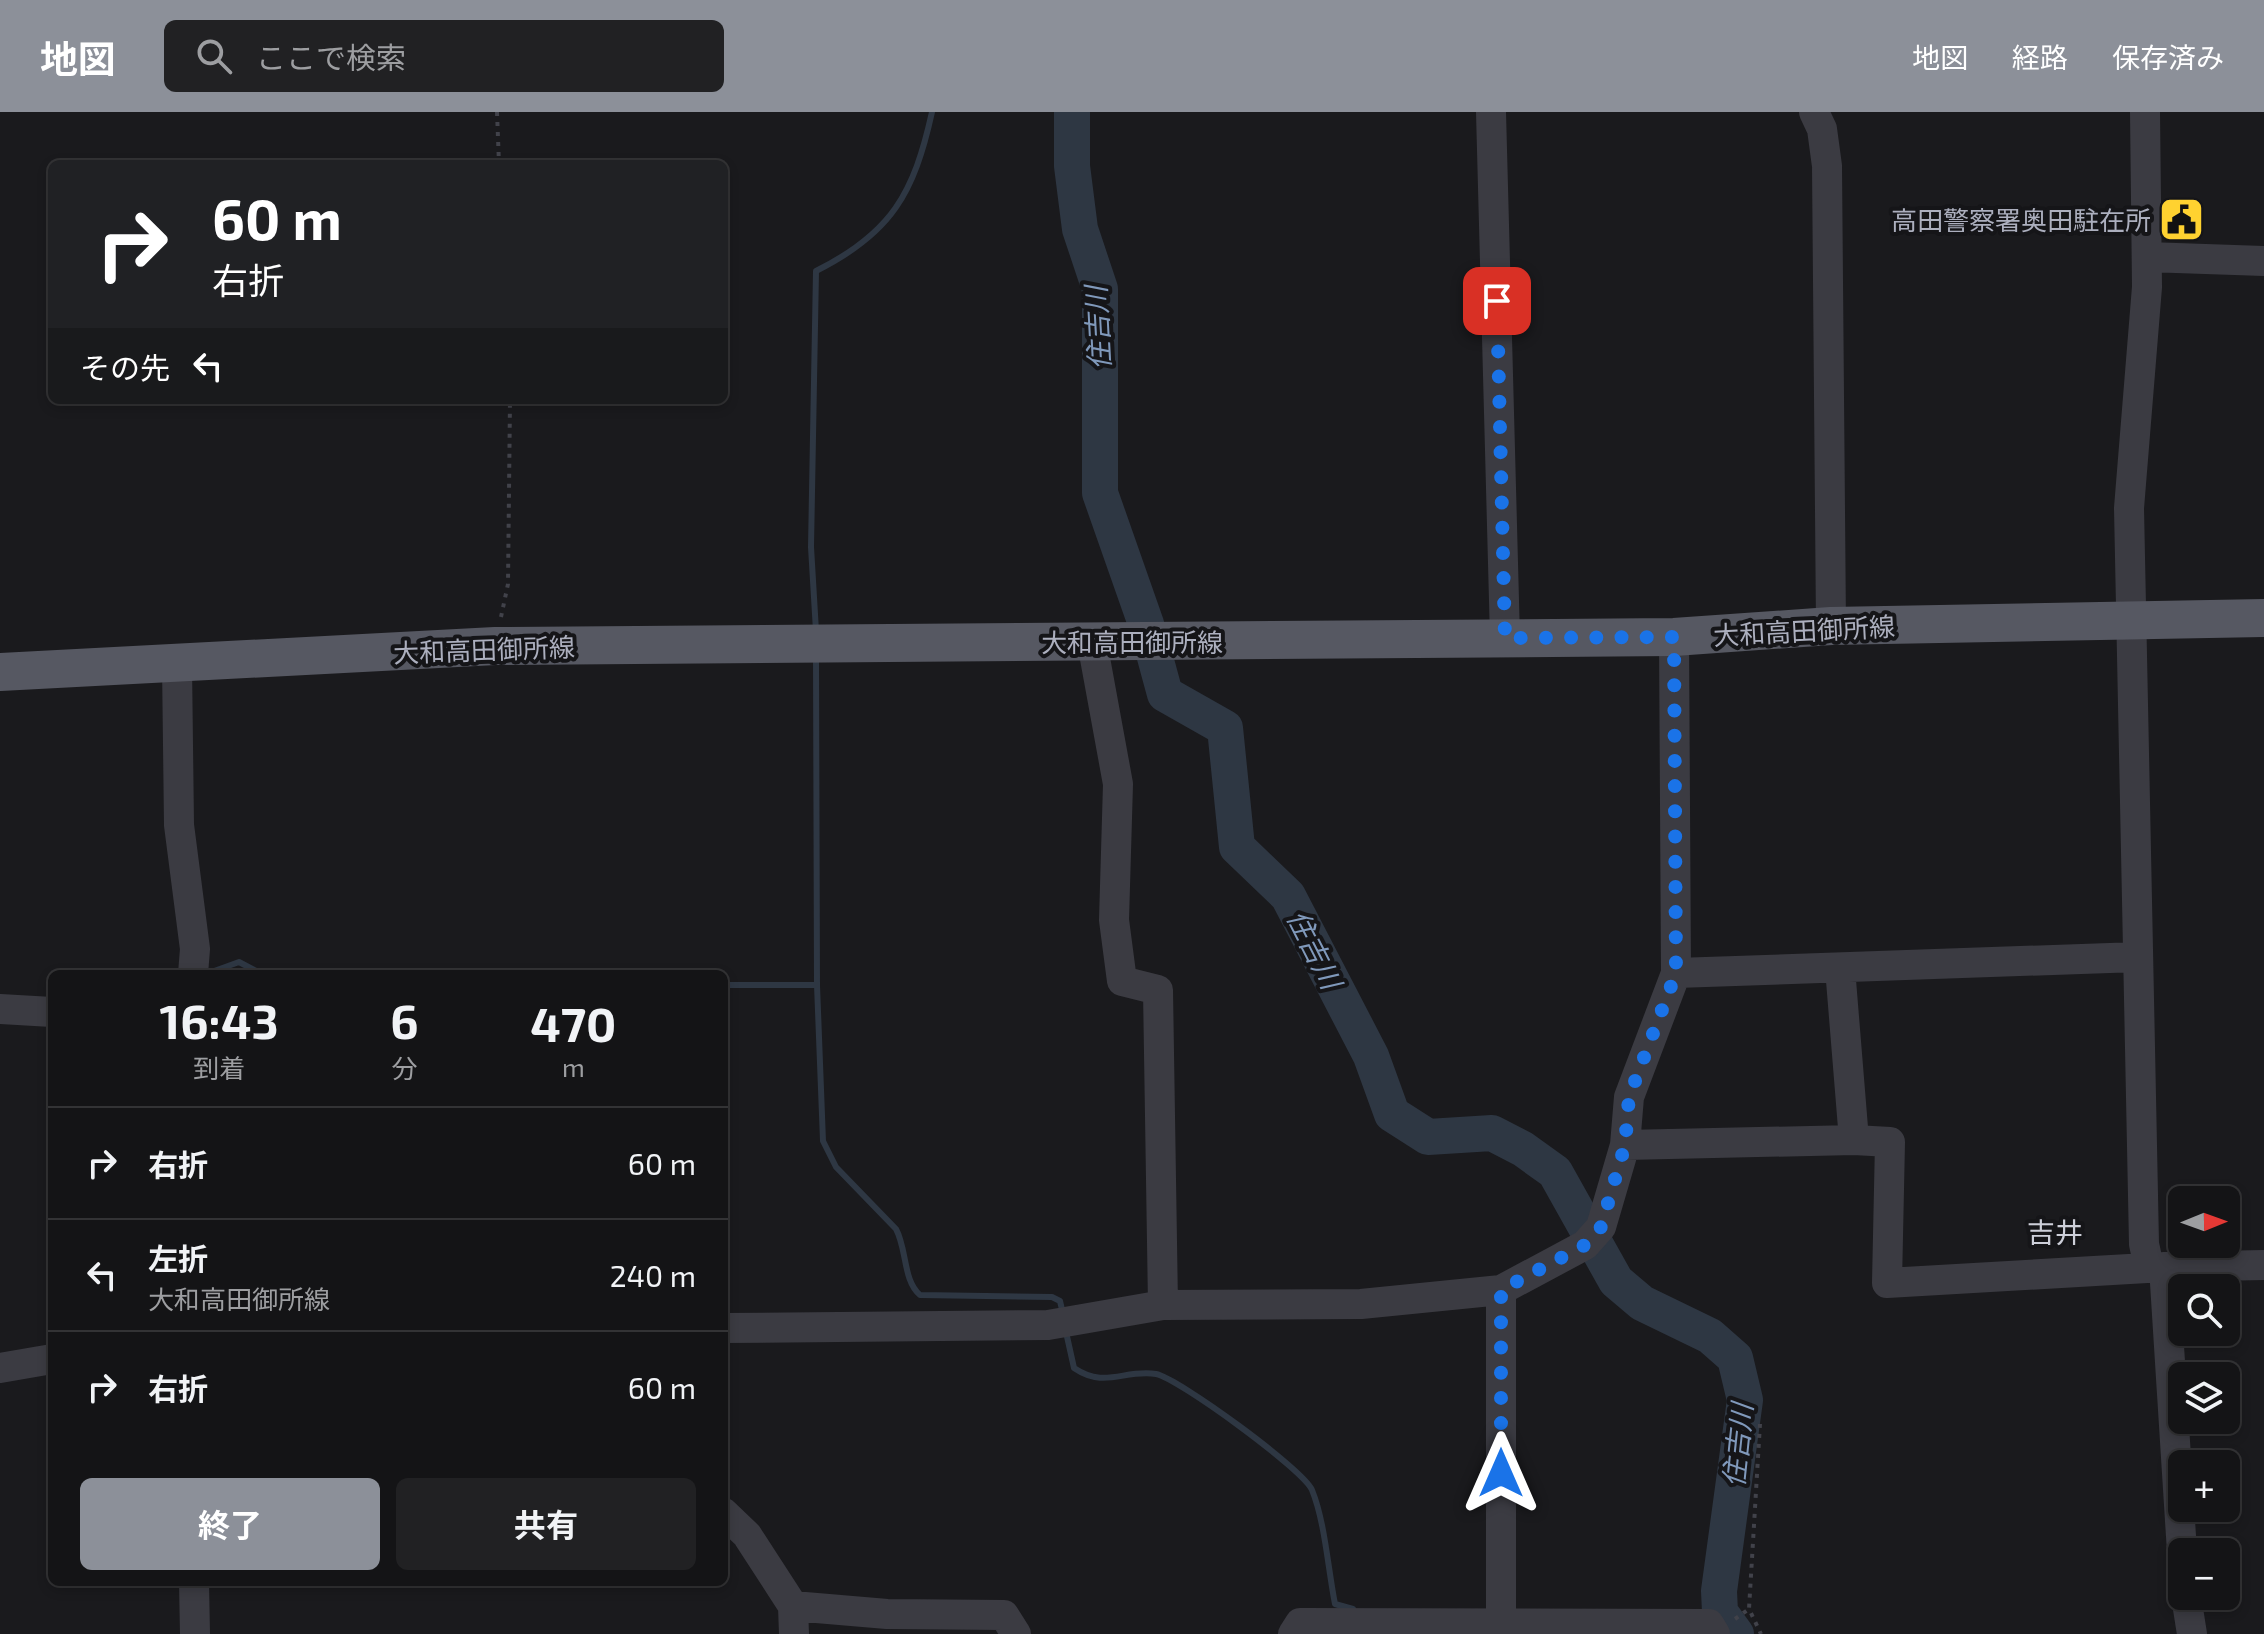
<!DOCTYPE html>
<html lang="ja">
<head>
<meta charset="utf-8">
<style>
  :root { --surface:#141416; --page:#212123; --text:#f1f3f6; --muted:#9d9ea1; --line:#333335; --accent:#8c9099 }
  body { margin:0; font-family:"Exo 2","Noto Sans JP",sans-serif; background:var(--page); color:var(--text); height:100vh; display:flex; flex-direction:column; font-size:30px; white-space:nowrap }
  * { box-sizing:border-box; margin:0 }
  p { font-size:26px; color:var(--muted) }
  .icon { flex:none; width:44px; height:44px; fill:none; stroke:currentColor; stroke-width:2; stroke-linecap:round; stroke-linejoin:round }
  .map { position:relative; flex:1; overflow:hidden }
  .drawer { position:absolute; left:48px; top:858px; width:680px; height:616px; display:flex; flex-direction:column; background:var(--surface); border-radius:12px; box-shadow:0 4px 12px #0003,0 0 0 2px var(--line) }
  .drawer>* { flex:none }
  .guide { position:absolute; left:48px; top:48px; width:680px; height:244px; border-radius:12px; box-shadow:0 4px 12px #0003,0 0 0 2px var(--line); background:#202124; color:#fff; overflow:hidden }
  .needle { width:52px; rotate:89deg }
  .tools { position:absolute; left:2168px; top:1074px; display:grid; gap:16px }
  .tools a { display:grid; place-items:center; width:72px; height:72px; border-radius:12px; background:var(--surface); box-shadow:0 4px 12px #0003,0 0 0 2px var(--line); font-size:40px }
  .pin { position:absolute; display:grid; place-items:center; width:68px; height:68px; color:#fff; margin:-34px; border-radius:16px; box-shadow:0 4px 12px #0006 }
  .me { position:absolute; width:88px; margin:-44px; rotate:0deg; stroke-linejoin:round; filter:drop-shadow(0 0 6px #0008) }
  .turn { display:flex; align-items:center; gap:28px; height:168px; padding:0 32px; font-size:36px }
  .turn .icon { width:104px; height:104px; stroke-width:2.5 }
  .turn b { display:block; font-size:56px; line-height:68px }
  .then { display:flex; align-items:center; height:76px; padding:0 32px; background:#0003; gap:16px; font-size:30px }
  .eta { display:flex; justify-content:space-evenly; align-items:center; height:136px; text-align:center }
  .eta b { font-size:48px; font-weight:700; line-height:56px }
  .primary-button { display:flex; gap:16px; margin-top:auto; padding:16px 32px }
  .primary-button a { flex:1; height:92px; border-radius:12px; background:var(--accent); color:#fff; font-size:32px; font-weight:700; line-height:92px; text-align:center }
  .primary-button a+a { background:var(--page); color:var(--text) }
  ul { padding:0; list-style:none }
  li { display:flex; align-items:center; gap:24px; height:112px; padding:0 32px; border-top:2px solid var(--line) }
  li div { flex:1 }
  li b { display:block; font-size:30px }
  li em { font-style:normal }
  header { display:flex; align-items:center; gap:48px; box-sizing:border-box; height:112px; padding:0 40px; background:var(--accent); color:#fff }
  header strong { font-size:38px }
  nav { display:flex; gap:44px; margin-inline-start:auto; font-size:28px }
  .search { width:560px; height:72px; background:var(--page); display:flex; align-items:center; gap:20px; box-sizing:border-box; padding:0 28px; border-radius:12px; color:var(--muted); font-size:30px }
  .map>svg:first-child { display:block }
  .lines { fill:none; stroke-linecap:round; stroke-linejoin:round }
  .stream { stroke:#2e3743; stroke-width:6 }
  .river { stroke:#2e3743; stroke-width:36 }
  .path { stroke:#41424a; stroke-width:4; stroke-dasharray:4 6; stroke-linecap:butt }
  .minor { stroke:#3b3b42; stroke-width:30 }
  .major { stroke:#565862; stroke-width:38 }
  .route { stroke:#1a73e8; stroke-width:14; stroke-dasharray:0 25.2 }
  .labels { text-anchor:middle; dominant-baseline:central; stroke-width:8; stroke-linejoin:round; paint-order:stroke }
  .poi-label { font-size:26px; fill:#acafbe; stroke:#151518; text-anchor:end }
  .street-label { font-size:26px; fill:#acafbe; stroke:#151518 }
  .water-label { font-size:28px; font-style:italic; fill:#8099bb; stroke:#151518 }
  .neighbourhood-label { font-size:28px; fill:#cdcfd9; stroke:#151518 }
</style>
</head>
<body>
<header>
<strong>地図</strong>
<div class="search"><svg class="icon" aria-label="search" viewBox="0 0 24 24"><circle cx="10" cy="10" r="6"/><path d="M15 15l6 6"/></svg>ここで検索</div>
<nav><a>地図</a><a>経路</a><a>保存済み</a></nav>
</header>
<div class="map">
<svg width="2264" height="1522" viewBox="0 0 2264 1522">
  <rect width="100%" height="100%" fill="#1a1a1d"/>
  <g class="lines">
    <path class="stream" d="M816,519L811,435L816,159C892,121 914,81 932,0
      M816,546L817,873L823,1029L836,1055L896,1117C907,1137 903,1169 920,1183L1052,1185L1060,1189L1063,1202
      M206,862L239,850L262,862
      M724,873H817
      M1066,1220L1074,1256C1105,1277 1124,1257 1156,1262C1178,1266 1304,1358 1312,1378C1325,1410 1328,1457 1335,1492L1353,1497"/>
    <path class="river" d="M1072,0V54L1080,117L1100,177V381L1146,512L1165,582L1225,616L1237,735L1288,784L1371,944L1392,1002L1428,1025L1492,1021L1523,1037L1555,1060L1616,1169L1642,1191L1710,1224L1735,1246L1745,1288L1719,1479L1720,1500L1736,1522"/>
    <path class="path" d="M497,0L499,52
      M501,505L508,472L510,288
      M1760,1312L1749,1497L1761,1522
      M1735,1507L1749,1497"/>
    <path class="minor" d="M1491,0L1505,526
      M1814,0L1822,17L1827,54L1831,514
      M2145,0L2147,175L2129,396L2144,1132L2149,1155
      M2147,145L2264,149
      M1092,530L1118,672L1114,808L1122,869L1158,878L1163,1193
      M177,552L179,713L195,837L193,862
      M1840,856L1854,1028
      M1676,861L2138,845
      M0,897L52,900
      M1625,1033L1854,1028L1890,1030L1887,1171L2164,1155L2264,1153
      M2164,1155L2182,1440
      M1501,1178V1513
      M724,1216L1048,1213L1163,1193L1361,1192L1501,1178L1585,1133L1601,1115L1625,1033L1629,985L1676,861L1674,525
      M0,1256L52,1247
      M724,1401L747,1423L793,1494L794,1522
      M194,1470L195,1522
      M2186,1484L2192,1522
      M793,1494L887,1502L1004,1503L1016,1522
      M1293,1522L1300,1511L1709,1512L1715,1522"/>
    <path class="major" d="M0,560L495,534L1674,525L1831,514L2264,506"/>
  </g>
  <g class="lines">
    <path class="route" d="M1497,189L1505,526L1674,525L1676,861L1629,985L1625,1033L1601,1115L1585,1133L1501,1178V1361"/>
  </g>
  <defs>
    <symbol id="civic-square" viewBox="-11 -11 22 22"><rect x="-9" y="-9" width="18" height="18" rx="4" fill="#ffd230" stroke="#151518"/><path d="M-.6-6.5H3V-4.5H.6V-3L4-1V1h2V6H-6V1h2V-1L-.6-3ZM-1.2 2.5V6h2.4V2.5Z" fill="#111"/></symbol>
  </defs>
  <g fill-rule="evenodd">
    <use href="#civic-square" x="2156" y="82" width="51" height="51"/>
  </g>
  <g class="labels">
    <g class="poi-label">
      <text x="2151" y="107">高田警察署奥田駐在所</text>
    </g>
    <g class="street-label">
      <text transform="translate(1804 518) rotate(-3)">大和高田御所線</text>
      <text x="1132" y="529">大和高田御所線</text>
      <text transform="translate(484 537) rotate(-2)">大和高田御所線</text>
    </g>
    <g class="water-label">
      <text transform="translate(1097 216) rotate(-93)">住吉川</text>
      <text transform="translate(1315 837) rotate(63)">住吉川</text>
      <text transform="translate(1737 1333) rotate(-84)">住吉川</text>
    </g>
    <g class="neighbourhood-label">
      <text x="2055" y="1120">吉井</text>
    </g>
  </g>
</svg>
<div class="tools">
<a><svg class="needle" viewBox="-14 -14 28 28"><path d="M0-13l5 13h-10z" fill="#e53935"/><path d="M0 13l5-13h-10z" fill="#9d9ea1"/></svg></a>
<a><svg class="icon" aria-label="search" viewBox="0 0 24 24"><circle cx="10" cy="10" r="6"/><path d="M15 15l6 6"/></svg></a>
<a><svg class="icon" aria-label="layers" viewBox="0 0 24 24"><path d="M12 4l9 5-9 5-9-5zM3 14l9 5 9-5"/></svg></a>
<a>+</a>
<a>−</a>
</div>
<div class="pin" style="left:1497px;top:189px;background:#d93025"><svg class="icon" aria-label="arrive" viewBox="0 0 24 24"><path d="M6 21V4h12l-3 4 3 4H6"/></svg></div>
<svg class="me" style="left:1501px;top:1361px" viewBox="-20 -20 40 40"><path d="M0-17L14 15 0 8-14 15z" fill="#1a73e8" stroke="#fff" stroke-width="4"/></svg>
<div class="guide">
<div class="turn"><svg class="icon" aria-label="right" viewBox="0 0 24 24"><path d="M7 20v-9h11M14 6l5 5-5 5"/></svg><div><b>60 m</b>右折</div></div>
<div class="then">その先<svg class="icon" aria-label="left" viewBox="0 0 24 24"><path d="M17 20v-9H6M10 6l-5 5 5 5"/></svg></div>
</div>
<section class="drawer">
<div class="eta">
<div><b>16:43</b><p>到着</p></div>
<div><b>6</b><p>分</p></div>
<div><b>470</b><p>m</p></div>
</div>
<ul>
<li><svg class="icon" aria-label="right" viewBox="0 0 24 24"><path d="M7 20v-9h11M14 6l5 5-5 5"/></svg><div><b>右折</b></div><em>60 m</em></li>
<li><svg class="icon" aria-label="left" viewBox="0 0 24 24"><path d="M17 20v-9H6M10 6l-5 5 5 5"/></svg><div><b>左折</b><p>大和高田御所線</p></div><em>240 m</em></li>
<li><svg class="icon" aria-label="right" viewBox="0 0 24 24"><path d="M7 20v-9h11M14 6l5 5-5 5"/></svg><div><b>右折</b></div><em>60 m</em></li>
</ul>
<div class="primary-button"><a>終了</a><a>共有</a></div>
</section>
</div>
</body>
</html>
